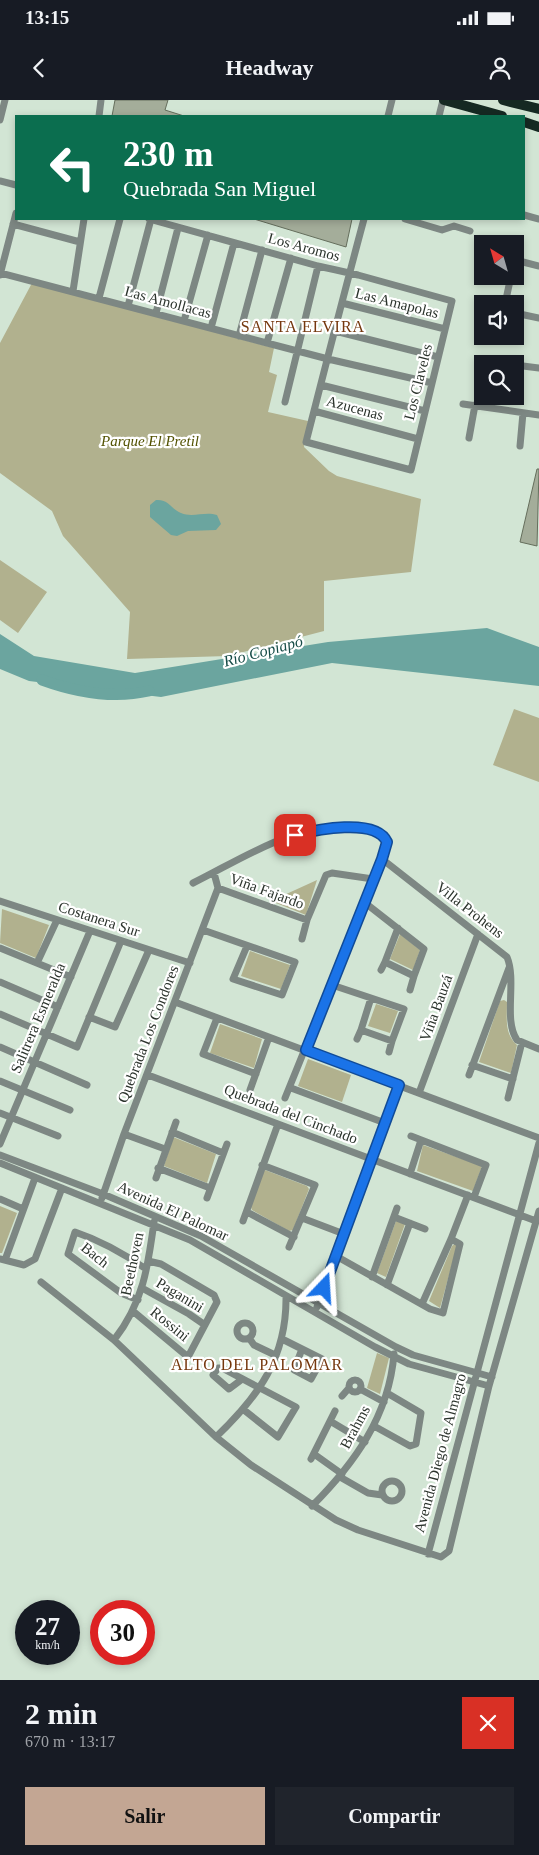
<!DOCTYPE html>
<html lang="es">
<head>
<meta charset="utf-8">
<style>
  :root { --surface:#171b24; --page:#20242c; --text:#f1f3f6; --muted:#9ea1a6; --accent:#c3a693 }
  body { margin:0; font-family:"Times New Roman",serif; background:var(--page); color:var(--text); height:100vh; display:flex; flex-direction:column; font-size:19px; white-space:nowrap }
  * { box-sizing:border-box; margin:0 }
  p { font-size:16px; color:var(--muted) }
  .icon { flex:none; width:28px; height:28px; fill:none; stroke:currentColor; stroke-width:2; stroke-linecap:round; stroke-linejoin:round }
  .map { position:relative; height:1580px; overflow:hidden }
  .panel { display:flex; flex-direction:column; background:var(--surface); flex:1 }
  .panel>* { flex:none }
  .guide { position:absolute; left:15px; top:15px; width:510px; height:105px; border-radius:0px; box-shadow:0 2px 8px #0003; background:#0b6e4f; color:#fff; overflow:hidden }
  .needle { width:32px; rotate:323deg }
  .controls { position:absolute; left:474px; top:135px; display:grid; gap:10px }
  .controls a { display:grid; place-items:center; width:50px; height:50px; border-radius:0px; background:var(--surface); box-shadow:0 2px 8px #0003; font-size:25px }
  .speed { position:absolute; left:15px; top:1500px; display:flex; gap:10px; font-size:25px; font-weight:700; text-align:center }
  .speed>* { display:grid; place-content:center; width:65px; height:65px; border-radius:50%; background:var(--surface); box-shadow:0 2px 8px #0003; line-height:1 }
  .speed small { font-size:12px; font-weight:400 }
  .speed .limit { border:8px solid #d22; background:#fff; color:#111 }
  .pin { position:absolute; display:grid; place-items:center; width:42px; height:42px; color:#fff; margin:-21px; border-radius:10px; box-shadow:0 2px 8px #0006 }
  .me { position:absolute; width:55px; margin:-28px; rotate:20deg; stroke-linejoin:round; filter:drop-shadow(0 0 4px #0008) }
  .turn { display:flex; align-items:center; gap:18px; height:105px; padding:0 25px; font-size:22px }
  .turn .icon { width:65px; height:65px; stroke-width:2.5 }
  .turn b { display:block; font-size:35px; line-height:42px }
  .round { display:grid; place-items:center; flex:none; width:52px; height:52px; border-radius:0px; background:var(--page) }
  .overview { display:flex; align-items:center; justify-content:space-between; height:85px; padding:0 25px }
  h1 { font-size:30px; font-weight:700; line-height:38px }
  .cta { display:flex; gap:10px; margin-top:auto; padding:10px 25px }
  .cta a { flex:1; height:58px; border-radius:0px; background:var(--accent); color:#111; font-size:20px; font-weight:700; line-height:58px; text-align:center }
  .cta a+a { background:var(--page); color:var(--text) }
  .status { display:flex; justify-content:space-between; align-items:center; height:35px; padding:0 25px; background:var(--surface); direction:ltr }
  .status svg { height:14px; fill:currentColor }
  header { display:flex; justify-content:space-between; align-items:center; height:65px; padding:0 25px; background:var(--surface); font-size:22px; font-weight:700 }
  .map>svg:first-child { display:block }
  .green { fill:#b1b18e }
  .water { fill:#6ba59f }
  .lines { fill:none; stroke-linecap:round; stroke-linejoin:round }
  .river { stroke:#6ba59f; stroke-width:11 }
  .building { fill:#a4ad9a; stroke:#656e5c }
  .minor { stroke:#7d8783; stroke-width:7 }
  .highway { stroke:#152922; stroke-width:10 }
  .route-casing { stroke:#114b97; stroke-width:12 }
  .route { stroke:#1a73e8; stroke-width:9 }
  .labels { text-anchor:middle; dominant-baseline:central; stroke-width:4.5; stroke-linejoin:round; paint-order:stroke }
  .street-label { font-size:15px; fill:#2b332c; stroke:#fff }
  .park-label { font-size:15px; font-style:italic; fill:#535202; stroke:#fff }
  .neighbourhood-label { font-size:16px; letter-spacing:1px; fill:#74370d; stroke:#fff }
  .water-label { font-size:16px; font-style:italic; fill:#174c47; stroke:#fff }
</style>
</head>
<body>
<div class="status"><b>13:15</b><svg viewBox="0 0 49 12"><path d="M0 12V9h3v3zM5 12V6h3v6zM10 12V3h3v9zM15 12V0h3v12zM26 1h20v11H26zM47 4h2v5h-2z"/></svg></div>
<header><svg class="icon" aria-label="back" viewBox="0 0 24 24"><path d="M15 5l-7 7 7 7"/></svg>Headway<svg class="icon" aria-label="person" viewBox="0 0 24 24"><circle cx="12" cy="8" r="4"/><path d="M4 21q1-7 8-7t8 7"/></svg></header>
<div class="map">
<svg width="539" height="1580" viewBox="0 0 539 1580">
  <rect width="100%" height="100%" fill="#d2e5d4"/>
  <path class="green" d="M32,183L274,248L269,272L277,275L268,312L308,321L304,347L329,371L337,376L421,399L411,472L324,481V531L228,556L127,559L130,512L63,436L52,411L0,373V243Z
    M0,460L47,492L18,533L0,520Z
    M514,609L539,618V682L493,665Z
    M317,780L306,815L271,801Z
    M2,809L49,825L36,858L0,843Z
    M400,834L420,850L413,870L390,859Z
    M250,851L290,865L281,889L241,876Z
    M504,900L507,902C507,918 504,934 517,945L511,973L479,962L500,901Z
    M376,904L398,911L390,933L368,926Z
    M220,924L262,939L254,968L210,953Z
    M308,959L351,975L342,1002L298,986Z
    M173,1037L216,1054L207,1083L164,1066Z
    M423,1045L482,1066L473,1091L417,1071Z
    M265,1070L307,1086L309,1089L293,1130L289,1131L252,1110L251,1107L262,1074Z
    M0,1106L17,1113L2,1153H0Z
    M396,1121L405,1124L386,1177L377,1173Z
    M456,1143L457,1146L440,1208L429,1201L452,1146Z
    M377,1253L389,1258L380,1294L367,1288Z"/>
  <path class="water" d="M156,400C169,399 171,409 181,413C193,418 205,411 217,415L221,424L216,430L188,431L177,436L171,435L150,417V405Z
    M487,528L539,547V586L332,563L161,597L29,581L0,569V534L34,556L135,573L328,542Z"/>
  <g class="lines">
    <path class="river" d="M42,580C75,592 114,599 149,591"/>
  </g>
  <path class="building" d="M115,0H168L165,10L184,16H112Z
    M254,119H352L346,147Z
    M537,369H539L537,446L520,442Z"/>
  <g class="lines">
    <path class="minor" d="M99,16L101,0
      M388,16L392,0
      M439,16L443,0
      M0,20L5,0
      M0,81L16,85
      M524,115L539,119
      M149,119L318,166C332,169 345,172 358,175L452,201L411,370L306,342C325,268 344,193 364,119
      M405,119L442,130L454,126L470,131
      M13,124L80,142
      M515,165L523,162L539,166
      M0,173L328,259L432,283
      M0,175L16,113
      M73,191L84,119
      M99,198L120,119
      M342,203L445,229
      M505,204L511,176
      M128,206L151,119
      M156,213L178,128
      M515,213L539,218
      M184,221L208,135
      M211,228L234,143
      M335,231L438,257
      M239,236L262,150
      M267,243L291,158
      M481,260L506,264
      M515,265L539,268
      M321,285L425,311
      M285,302L318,166
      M463,304L539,315
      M314,311L418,339
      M469,338L475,305
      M520,346L523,313
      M382,759L507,857C517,881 503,920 517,940L539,949
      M193,783C244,758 302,717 362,729C371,731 380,732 386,739L382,759L285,998
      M218,788L307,820L326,775L332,773L373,779
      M0,801L190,863
      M364,802L424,849L414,876L385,862L398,828
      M203,830L295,862L282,895L233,879L247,846
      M302,839L307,820
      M0,848L71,877
      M37,863L57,820
      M381,870L385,862
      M0,882L58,907
      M332,885L404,909L392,941L361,930L371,898
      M410,890L414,876
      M175,902L539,1038
      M0,914L77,947L121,841
      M89,917L115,927L149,850
      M217,918L203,954L256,974
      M357,939L361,930
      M0,947L87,985
      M389,952L392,941
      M472,965L513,979
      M148,975L536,1121
      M469,975L509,868
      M0,981L70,1010
      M291,988L385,1023
      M250,990L269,937
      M419,993L478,834
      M508,998L522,942
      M0,1013L58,1036
      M172,1032L223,1053
      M124,1034L165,1049
      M411,1036L486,1065L474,1097
      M0,1044L90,831
      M0,1055L103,1094L201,1136L396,1247L413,1255L492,1277
      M0,1063L190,1140L375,1247L409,1264L489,1286
      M262,1065L315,1085L289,1147
      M158,1068L210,1088
      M410,1074L421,1040
      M156,1078L176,1022
      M102,1098L124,1034L218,788L214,773
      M207,1098L227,1044
      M0,1099L23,1109
      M247,1112L294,1137
      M394,1117L425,1129
      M302,1118L344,1134
      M243,1121L278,1024
      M336,1156L430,1209L443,1213L460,1144L451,1139
      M0,1159L24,1165L35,1159L62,1088
      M5,1160L35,1078
      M372,1177L397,1108
      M41,1182L114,1240L216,1337L251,1365L336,1420L358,1430L441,1457L449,1451L489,1286L539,1111
      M387,1185L410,1123
      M142,1188L189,1214L205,1225
      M138,1200L121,1193L68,1154L75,1132C102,1141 123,1153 146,1169
      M422,1204L451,1139L468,1095
      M317,1207L399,985
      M134,1212L188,1257L217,1202L214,1195L161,1164L148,1161
      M237 1231a8 8 0 1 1 16 0a8 8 0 1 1-16 0Z
      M249,1238L254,1245L275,1255
      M282,1239L322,1259L311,1279L294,1270L302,1249
      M114,1240C143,1203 148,1167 154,1122
      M349 1286a6 6 0 1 1 12 0a6 6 0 1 1-12 0Z
      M241,1280L229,1289L213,1275L218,1268H222L296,1307L278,1337L244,1310
      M360,1289L384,1302
      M342,1296L349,1288
      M330,1321L365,1342
      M374,1326L410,1346L416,1344L421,1313L387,1293
      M216,1337C259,1296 287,1257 286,1196
      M314,1354L342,1374
      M311,1359L335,1311
      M340,1377L368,1393L382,1395
      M382 1391a10 10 0 1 1 20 0a10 10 0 1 1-20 0Z
      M312,1406C354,1364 389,1316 394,1254
      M428,1454L539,1043"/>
    <path class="highway" d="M444,0L502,16
      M503,0L539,9
      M524,22L539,27"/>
  </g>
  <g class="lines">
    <defs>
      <path id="route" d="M295,735C315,730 376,717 387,742L382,759L306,950L399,985L324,1188"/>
    </defs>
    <use href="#route" class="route-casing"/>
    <use href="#route" class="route"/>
  </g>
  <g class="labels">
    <g class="street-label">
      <text transform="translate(304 147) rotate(15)">Los Aromos</text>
      <text transform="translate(168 202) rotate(15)">Las Amollacas</text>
      <text transform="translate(397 203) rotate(14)">Las Amapolas</text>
      <text transform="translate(418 282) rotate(-76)">Los Claveles</text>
      <text transform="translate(355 308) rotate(15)">Azucenas</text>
      <text transform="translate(267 791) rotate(20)">Viña Fajardo</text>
      <text transform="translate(470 810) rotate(38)">Villa Prohens</text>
      <text transform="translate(99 819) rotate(18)">Costanera Sur</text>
      <text transform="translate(436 908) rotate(-70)">Viña Bauzá</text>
      <text transform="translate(38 918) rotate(-67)">Salitrera Esmeralda</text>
      <text transform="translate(148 934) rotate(-69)">Quebrada Los Condores</text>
      <text transform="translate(291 1014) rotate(21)">Quebrada del Cinchado</text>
      <text transform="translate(173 1111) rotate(25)">Avenida El Palomar</text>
      <text transform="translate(95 1155) rotate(39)">Bach</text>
      <text transform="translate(132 1164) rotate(-78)">Beethoven</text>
      <text transform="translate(180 1195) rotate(31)">Paganini</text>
      <text transform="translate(170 1224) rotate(39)">Rossini</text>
      <text transform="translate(355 1327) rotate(-62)">Brahms</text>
      <text transform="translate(440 1353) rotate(-75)">Avenida Diego de Almagro</text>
    </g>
    <g class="park-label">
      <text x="150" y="341">Parque El Pretil</text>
    </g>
    <g class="neighbourhood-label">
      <text x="303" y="226">SANTA ELVIRA</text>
      <text x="257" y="1264">ALTO DEL PALOMAR</text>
    </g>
    <g class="water-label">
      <text transform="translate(263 551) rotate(-15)">Río Copiapó</text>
    </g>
  </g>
</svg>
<div class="controls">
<a><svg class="needle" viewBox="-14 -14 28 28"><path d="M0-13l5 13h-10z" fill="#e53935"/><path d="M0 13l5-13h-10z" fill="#9ea1a6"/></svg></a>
<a><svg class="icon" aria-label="sound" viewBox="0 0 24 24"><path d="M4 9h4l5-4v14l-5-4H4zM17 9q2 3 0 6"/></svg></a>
<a><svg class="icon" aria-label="search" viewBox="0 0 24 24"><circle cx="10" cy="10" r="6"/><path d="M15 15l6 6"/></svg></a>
</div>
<div class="speed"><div>27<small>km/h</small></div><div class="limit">30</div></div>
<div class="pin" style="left:295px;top:735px;background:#d93025"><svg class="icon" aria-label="arrive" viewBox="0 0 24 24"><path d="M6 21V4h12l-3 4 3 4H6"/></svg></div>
<svg class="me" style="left:324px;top:1188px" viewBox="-20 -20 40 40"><path d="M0-17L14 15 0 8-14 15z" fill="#1a73e8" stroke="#fff" stroke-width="4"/></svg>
<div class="guide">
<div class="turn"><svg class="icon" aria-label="left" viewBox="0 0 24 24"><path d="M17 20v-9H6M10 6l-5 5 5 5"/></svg><div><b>230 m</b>Quebrada San Miguel</div></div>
</div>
</div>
<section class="panel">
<div class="overview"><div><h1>2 min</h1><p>670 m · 13:17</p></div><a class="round" style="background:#d93025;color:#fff"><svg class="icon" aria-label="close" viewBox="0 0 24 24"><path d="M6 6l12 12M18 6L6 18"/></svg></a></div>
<div class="cta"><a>Salir</a><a>Compartir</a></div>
</section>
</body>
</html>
